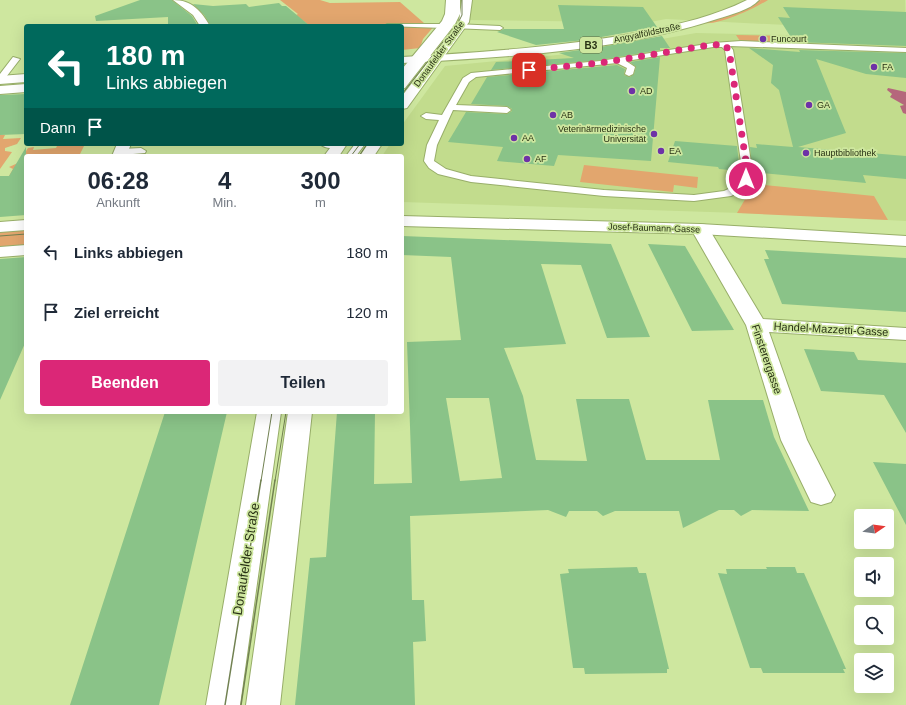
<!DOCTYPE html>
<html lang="de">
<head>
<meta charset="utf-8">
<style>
  :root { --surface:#fff; --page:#f2f2f3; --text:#1f2937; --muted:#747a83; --accent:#db2777 }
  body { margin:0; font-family:Arial,sans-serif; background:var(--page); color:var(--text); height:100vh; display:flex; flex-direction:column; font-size:15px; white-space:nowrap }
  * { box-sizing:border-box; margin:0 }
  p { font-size:13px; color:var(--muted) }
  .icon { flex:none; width:22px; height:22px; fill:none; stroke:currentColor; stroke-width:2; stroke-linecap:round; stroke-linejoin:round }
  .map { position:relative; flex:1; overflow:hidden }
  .drawer { position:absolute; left:24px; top:154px; width:380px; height:260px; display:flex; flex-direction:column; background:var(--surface); border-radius:4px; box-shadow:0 4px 16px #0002 }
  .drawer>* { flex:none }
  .hud { position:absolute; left:24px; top:24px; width:380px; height:122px; border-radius:4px; box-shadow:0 4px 16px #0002; background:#00695c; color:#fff; overflow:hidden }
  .needle { width:26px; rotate:77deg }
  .controls { position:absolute; left:854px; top:509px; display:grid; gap:8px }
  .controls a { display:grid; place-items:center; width:40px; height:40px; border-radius:4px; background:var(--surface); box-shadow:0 4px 16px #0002; font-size:20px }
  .pin { position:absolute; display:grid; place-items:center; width:34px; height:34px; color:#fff; margin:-17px; border-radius:8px; box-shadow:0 2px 6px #0006 }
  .me { position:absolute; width:44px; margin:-22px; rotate:0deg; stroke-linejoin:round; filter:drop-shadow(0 0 3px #0008) }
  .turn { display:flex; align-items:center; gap:14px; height:84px; padding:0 16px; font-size:18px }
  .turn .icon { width:52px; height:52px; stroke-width:2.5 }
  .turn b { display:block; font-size:28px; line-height:34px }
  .then { display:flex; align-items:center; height:38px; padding:0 16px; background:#0003; gap:8px; font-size:15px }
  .eta { display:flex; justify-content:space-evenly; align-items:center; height:68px; text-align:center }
  .eta b { font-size:24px; font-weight:600; line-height:28px }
  .action { display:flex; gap:8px; margin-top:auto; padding:8px 16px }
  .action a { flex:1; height:46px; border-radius:4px; background:var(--accent); color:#fff; font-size:16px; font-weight:600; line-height:46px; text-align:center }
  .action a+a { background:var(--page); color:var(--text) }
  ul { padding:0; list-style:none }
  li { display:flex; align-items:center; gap:12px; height:60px; padding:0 16px }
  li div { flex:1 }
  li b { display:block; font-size:15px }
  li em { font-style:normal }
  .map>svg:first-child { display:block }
  .built { fill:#c2dc8d }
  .green { fill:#e2a66e }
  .water { fill:#b5677c }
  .building { fill:#8ac388; fill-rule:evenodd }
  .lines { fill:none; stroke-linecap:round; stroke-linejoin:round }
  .lane-casing { stroke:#98ae69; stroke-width:2 }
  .street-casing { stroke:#98ae69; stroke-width:2 }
  .secondary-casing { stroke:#98ae69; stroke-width:2 }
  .primary-casing { stroke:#98ae69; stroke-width:2 }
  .lane { fill:#fff; fill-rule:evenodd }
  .street { fill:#fff; fill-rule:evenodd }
  .secondary { fill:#fff; fill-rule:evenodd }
  .primary { fill:#fff; fill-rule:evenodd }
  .tram-far1 { stroke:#718151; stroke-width:1 }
  .tram { stroke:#718151; stroke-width:1.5 }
  .route { stroke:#db2777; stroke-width:7; stroke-dasharray:0 12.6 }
  .poi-dot { fill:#6e32a7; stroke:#cee79f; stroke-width:1.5 }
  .labels { text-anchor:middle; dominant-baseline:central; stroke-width:3.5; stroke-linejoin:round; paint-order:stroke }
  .far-street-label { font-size:9px; fill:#283114; stroke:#cee79f }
  .far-poi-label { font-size:9px; fill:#283114; stroke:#cee79f; text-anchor:start }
  .shield { fill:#cee79f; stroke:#5a683e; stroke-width:1 }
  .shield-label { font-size:10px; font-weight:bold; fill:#283114 }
  .street-label { font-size:11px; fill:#283114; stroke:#cee79f }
  .near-street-label { font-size:13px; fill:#283114; stroke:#cee79f }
</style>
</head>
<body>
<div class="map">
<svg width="906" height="705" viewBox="0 0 906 705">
  <rect width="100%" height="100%" fill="#cee79f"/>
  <path class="built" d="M461,0H905L906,31L666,19L620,28L615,22L465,20Z
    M696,33L790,35L906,41V221L773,214L402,202V156H382L390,144H402V125L445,66L588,52Z"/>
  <path class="green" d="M280,0H320L330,3L400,2L424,23L436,24L423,39L420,48L402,50V26H310L296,15L298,14Z
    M761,0H768C755,8 718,26 703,23L745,8Z
    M736,35L786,36L791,43L740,41Z
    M0,135H5L3,139L21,138L17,144L5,148V151L12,152L0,169Z
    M58,144H85L79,156H26V189L2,176H9L13,169L9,167L18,163L28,148L34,147L33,150L56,148Z
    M584,165L698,177L697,188L674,185L673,192L580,182Z
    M754,184L874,196L888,220L737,213Z
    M26,229V245L0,247V231Z"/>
  <path class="water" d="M888,88L906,92V114L903,113L900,106L904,105L890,97L892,94L887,90Z"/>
  <path class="building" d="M140,0H172L192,16L198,26H168V17L96,21L95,16Z
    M279,3L282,6H286L310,26H211L204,15L193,4L213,6L246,4L249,7Z
    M558,5L643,7L657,27L585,40L536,45L497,32L504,29H564Z
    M783,7L906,12V46L794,42L778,17L790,18Z
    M662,36L670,48H660V50L600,60L491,70L496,62L574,58L559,53L601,47Z
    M749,48L800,52L799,50L906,53V78L866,74L816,59L846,133L798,147L906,156V179L863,175L866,183L752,172L750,147L757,148L756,144L793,147L779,90L771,83L773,65Z
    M660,57L651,161L558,155L554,166L497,161L503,147L448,142L466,112L507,114L512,111V109L507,106L471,104L487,77L617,65L625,69L624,75L630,77L634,74L636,67L630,62Z
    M26,94V134L0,135V95Z
    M675,141L737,146L740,171L719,169L718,167L668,162Z
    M26,147V215L0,217V176H9Z
    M402,236L611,244L650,337L607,338L581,265L541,264L566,344L504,348L523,396L536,460L587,461L576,399H629L646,460H720L708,400H763L774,437L809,511L752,510L741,516L734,510H719L683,528L679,511H615L603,516L597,511H569L566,517L548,510L410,516L412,600H424L426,641L413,642L415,705H295L310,558L326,557L337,412H375L374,484L412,483L407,342L461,340L451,257L402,255ZM446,398H489L502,478L460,481Z
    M648,244L685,246L734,330L692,331Z
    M765,250L906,258V312L782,304L764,259H769Z
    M26,257V341L0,400V259Z
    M804,349L854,352L858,360L906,363V433L884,395L821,391Z
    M165,412H227L159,705H70Z
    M873,462L906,464V525Z
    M637,567L639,573H646L669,669H667V673L585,674L584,668H573L560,574L569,573L568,569Z
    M766,567H795L797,573H804L846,669H843L845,673H763L761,668H750L718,573L727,574L726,569H767Z"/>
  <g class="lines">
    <defs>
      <path id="lane" d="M454,0H460V14L455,24L500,26L503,28L500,30L452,28L405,88L402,89V81L445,28L384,26L387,24H448L454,14Z
        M741,41L906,48V52L730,46L733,50L751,162V179L741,191L731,196L694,201L604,196L471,182L438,174L429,168L424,161L427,145L439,120L426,119L421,116L426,113L442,115L463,78L471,73L600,61L713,43ZM713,47H722L725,50L741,162V178L733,187L724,191L694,195L604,190L471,176L446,169L434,161L437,145L453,110L507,113L511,110L507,107L456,105L469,82L476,77L617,63L627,68L625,74L629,76L633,74L635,67L626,61Z
        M13,57L20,59L3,81H0V74Z
        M320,144H343L344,145C339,150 325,149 320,144Z
        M355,144H365L356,156H346Z
        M141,148L146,151L145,153L121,155L116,152L121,149Z"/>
      <path id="street" d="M173,0C192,0 201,11 210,26H200L193,15Z
        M26,84V92L0,94V86Z
        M117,144H131L126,156H112Z
        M26,220V230L0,232V222Z
        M700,224L706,225L709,229L763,319L906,328V340L769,332L807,440L835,495L831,502L821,505L811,502L781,440L746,325L691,229L694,225Z
        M26,245V255L0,257V247Z"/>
      <path id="secondary" d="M446,0H456L455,14L452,22L406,79L402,80V69L442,21L445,14Z
        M462,0H472L469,22L407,108L402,109V96L459,22Z
        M333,144H347L339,156H324Z
        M368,144H382L374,156H360Z
        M402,216L700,224L906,236V246L700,234L402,226Z
        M257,412H281L240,705H206Z
        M288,412H312L280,705H246Z"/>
      <path id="primary" d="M747,0H759C750,10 730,15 717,19C616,52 507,57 402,63V57C484,52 565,47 646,31C680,24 715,16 747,0Z
        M26,74V82L0,84V76Z"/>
    </defs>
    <use href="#lane" class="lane-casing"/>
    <use href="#street" class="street-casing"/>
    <use href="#secondary" class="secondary-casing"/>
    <use href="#primary" class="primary-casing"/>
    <use href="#lane" class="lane"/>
    <use href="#street" class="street"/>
    <use href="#secondary" class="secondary"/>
    <use href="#primary" class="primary"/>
    <path class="tram-far1" d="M402,94L458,23L462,15V0
      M351,156L360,144
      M359,156L367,144
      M0,236L26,234
      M261,481L272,412
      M275,481L286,412"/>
    <path class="tram" d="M225,705L261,480
      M241,705L275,480"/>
  </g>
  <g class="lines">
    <path class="route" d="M529,70L600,63L704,46L724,44L729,50L746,162V179"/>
  </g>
  <g class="poi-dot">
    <circle cx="763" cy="39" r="4"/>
    <circle cx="874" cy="67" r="4"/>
    <circle cx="632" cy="91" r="4"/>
    <circle cx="809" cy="105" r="4"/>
    <circle cx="553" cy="115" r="4"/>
    <circle cx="654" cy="134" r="4"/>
    <circle cx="514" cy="138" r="4"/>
    <circle cx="661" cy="151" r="4"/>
    <circle cx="806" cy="153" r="4"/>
    <circle cx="527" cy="159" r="4"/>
  </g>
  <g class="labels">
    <g class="far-street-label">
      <text transform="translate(647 33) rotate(-12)">Angyalföldstraße</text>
      <text transform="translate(439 54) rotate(-54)">Donaufelder Straße</text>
      <text transform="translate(654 228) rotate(2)">Josef-Baumann-Gasse</text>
    </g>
    <g class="far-poi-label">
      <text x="771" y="39">Funcourt</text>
      <text x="882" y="67">FA</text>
      <text x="640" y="91">AD</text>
      <text x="817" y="105">GA</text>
      <text x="561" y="115">AB</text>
      <text x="646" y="129" text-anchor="end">Veterinärmedizinische<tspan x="646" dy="10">Universität</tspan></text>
      <text x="522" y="138">AA</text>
      <text x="669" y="151">EA</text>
      <text x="814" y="153">Hauptbibliothek</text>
      <text x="535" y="159">AF</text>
    </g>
    <rect class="shield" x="580" y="37" width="22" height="16" rx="3"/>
    <g class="shield-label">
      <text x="591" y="45">B3</text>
    </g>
    <g class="street-label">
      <text transform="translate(831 329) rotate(3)">Handel-Mazzetti-Gasse</text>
      <text transform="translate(767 359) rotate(71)">Finsterergasse</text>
    </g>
    <g class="near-street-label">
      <text transform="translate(246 559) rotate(-81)">Donaufelder Straße</text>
    </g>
  </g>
</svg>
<div class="controls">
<a><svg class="needle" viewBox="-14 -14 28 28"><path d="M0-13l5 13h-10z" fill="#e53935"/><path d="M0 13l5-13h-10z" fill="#747a83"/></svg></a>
<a><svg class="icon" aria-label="sound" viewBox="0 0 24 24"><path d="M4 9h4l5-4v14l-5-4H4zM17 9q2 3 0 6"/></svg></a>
<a><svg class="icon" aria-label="search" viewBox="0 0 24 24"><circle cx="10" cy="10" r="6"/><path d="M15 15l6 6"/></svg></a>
<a><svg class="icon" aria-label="layers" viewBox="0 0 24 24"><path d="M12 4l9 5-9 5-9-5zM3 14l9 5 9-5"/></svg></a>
</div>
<div class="pin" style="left:529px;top:70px;background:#d93025"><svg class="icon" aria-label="arrive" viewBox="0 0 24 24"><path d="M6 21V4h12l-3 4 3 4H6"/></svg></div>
<svg class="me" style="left:746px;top:179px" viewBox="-20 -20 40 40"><circle r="17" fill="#db2777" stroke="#fff" stroke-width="3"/><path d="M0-11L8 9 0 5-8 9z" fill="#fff"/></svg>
<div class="hud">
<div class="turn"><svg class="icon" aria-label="left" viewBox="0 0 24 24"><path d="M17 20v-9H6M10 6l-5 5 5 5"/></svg><div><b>180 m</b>Links abbiegen</div></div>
<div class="then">Dann<svg class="icon" aria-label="arrive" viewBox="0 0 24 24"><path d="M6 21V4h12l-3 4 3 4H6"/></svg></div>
</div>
<section class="drawer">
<div class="eta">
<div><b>06:28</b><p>Ankunft</p></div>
<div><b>4</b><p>Min.</p></div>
<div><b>300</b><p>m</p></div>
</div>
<ul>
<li><svg class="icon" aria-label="left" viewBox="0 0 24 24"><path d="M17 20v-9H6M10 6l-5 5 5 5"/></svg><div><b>Links abbiegen</b></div><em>180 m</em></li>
<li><svg class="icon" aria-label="arrive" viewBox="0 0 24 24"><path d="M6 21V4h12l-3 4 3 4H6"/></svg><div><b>Ziel erreicht</b></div><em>120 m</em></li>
</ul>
<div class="action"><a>Beenden</a><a>Teilen</a></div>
</section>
</div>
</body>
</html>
